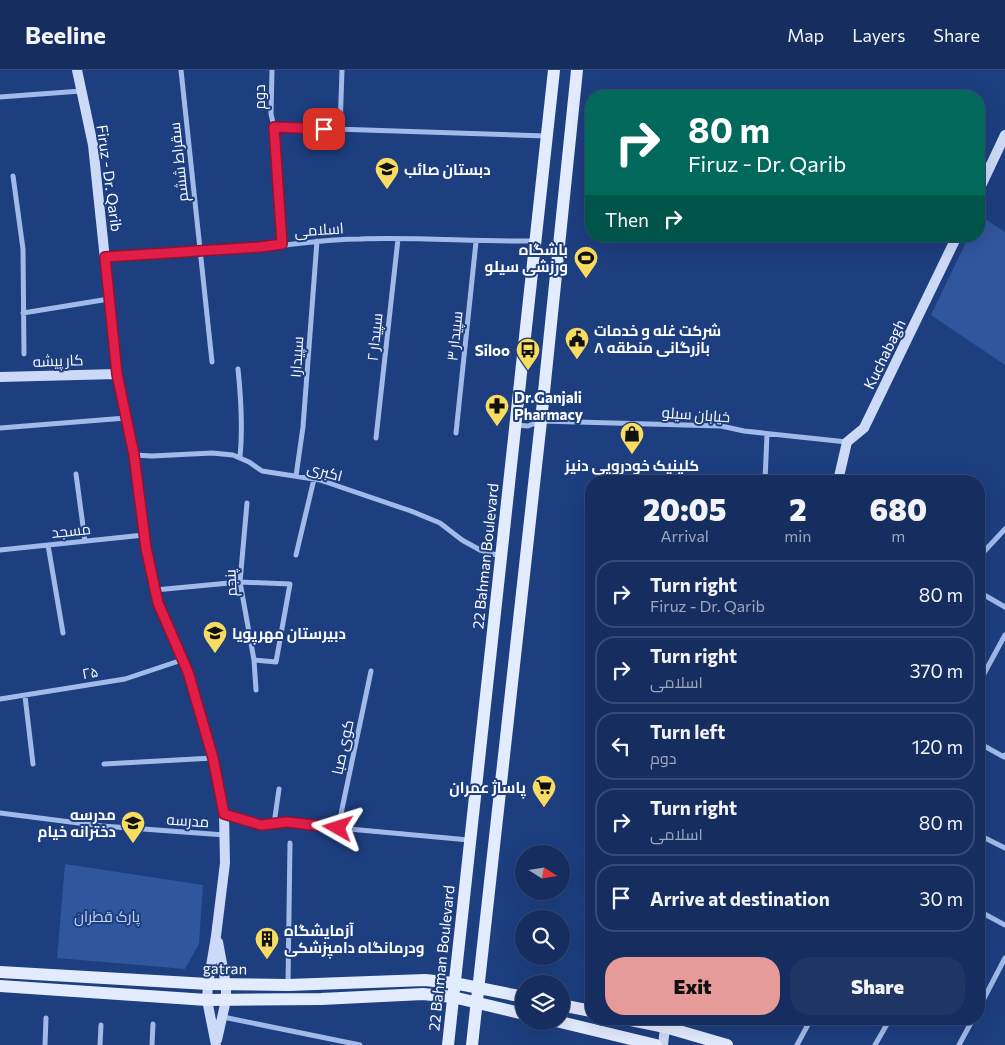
<!DOCTYPE html>
<html lang="en">
<head>
<meta charset="utf-8">
<style>
  :root { --surface:#162e5f; --page:#1f3665; --text:#f1f3f6; --muted:#9ea8bd; --line:#354a74; --accent:#e69b98 }
  body { margin:0; font-family:Commissioner,Cairo,sans-serif; background:var(--page); color:var(--text); height:100vh; display:flex; flex-direction:column; font-size:19px; white-space:nowrap }
  * { box-sizing:border-box; margin:0 }
  p { font-size:16px; color:var(--muted) }
  .icon { flex:none; width:28px; height:28px; fill:none; stroke:currentColor; stroke-width:2; stroke-linecap:round; stroke-linejoin:round }
  .map { position:relative; flex:1; overflow:hidden }
  .panel { position:absolute; left:585px; top:405px; width:400px; height:550px; display:flex; flex-direction:column; background:var(--surface); border-radius:20px; box-shadow:0 5px 20px #0002,0 0 0 1px var(--line) }
  .panel>* { flex:none }
  .banner { position:absolute; left:585px; top:20px; width:400px; height:152px; border-radius:20px; box-shadow:0 5px 20px #0002,0 0 0 1px var(--line); background:#00695c; color:#fff; overflow:hidden }
  .needle { width:32px; rotate:102deg }
  .fabs { position:absolute; left:515px; top:775px; display:grid; gap:10px }
  .fabs a { display:grid; place-items:center; width:55px; height:55px; border-radius:50%; background:var(--surface); box-shadow:0 5px 20px #0002,0 0 0 1px var(--line); font-size:25px }
  .pin { position:absolute; display:grid; place-items:center; width:42px; height:42px; color:#fff; margin:-21px; border-radius:10px; box-shadow:0 2px 8px #0006 }
  .me { position:absolute; width:55px; margin:-28px; rotate:276deg; stroke-linejoin:round; filter:drop-shadow(0 0 4px #0008) }
  .turn { display:flex; align-items:center; gap:18px; height:105px; padding:0 20px; font-size:22px }
  .turn .icon { width:65px; height:65px; stroke-width:2.5 }
  .turn b { display:block; font-size:35px; line-height:42px }
  .then { display:flex; align-items:center; height:48px; padding:0 20px; background:#0003; gap:10px; font-size:19px }
  .eta { display:flex; justify-content:space-evenly; align-items:center; height:85px; text-align:center }
  .eta b { font-size:30px; font-weight:800; line-height:35px }
  .button { display:flex; gap:10px; margin-top:auto; padding:10px 20px }
  .button a { flex:1; height:58px; border-radius:20px; background:var(--accent); color:#111; font-size:20px; font-weight:800; line-height:58px; text-align:center }
  .button a+a { background:var(--page); color:var(--text) }
  ul { padding:0; list-style:none }
  li { display:flex; align-items:center; gap:15px; height:68px; margin:0 10px 8px; padding:0 10px; border:2px solid var(--line); border-radius:20px }
  li div { flex:1 }
  li b { display:block; font-size:19px }
  li em { font-style:normal }
  header { display:flex; align-items:center; gap:30px; box-sizing:border-box; height:70px; padding:0 25px; background:var(--surface); border-bottom:1px solid var(--line) }
  header strong { font-size:24px }
  nav { display:flex; gap:28px; margin-inline-start:auto; font-size:18px }
  .map>svg:first-child { display:block }
  .green { fill:#30569e }
  .lines { fill:none; stroke-linecap:round; stroke-linejoin:round }
  .street { stroke:#a1bae9; stroke-width:5 }
  .secondary { stroke:#ccdaf7; stroke-width:10 }
  .primary { stroke:#e3ebfe; stroke-width:12 }
  .route-casing { stroke:#92132f; stroke-width:12 }
  .route { stroke:#e11d48; stroke-width:9 }
  .labels { text-anchor:middle; dominant-baseline:central; stroke-width:4; stroke-linejoin:round; paint-order:stroke }
  .street-label { font-size:15px; fill:#fff; stroke:#1d3e7f }
  .poi-label { font-size:15px; font-weight:bold; fill:#fff; stroke:#1d3e7f; text-anchor:start }
  .park-label { font-size:15px; fill:#c5d6f7; stroke:#1d3e7f }
</style>
</head>
<body>
<header>
<strong>Beeline</strong>
<nav><a>Map</a><a>Layers</a><a>Share</a></nav>
</header>
<div class="map">
<svg width="1005" height="975" viewBox="0 0 1005 975">
  <rect width="100%" height="100%" fill="#1d3e7f"/>
  <path class="green" d="M979,145L1005,162V295L931,245L969,166H979Z
    M65,794L203,815L199,874L185,899L57,888Z"/>
  <g class="lines">
    <path class="street" d="M181,0L212,292
      M272,0L271,44L274,57L282,174
      M0,27L81,21
      M274,57L546,66
      M340,59L342,0
      M13,106L23,179L24,284
      M105,187C156,184 207,182 258,178C292,175 325,169 360,169C419,167 477,172 535,171
      M23,243L109,229
      M238,299C241,328 243,358 240,387
      M515,355L528,356L541,351L721,356L744,361L847,372
      M0,358L126,348
      M456,363L476,172
      M376,368L398,169
      M134,385L152,386L212,383L233,385L249,392L262,401L320,410L411,441L440,453L462,470L480,480L500,486
      M76,404L85,471
      M296,406L303,357L317,171
      M765,411L767,364
      M247,433L240,512L254,590L256,620
      M48,475L63,563
      M0,480L144,465
      M296,485L314,409
      M979,487L1005,459
      M155,520L240,512L290,514L276,592L254,590
      M979,522L1005,537
      M979,613L1005,565
      M25,626L33,694
      M0,629L125,609L182,590
      M979,673L1004,687L1005,685
      M104,694L213,688
      M0,743L102,756L225,765
      M224,744L261,755L287,753L338,758L371,601
      M274,754L279,719
      M338,758L469,770
      M979,765L1005,778
      M979,841L1005,855
      M288,914L290,773
      M979,938L1005,888
      M223,947L360,975
      M45,975L46,948
      M100,975L101,955
      M152,975L153,954
      M797,975L811,949
      M875,975L890,949
      M959,975L973,949"/>
    <path class="secondary" d="M77,0L93,75L117,304L134,385L146,478L158,533L188,602L213,688L224,744L225,793L216,866L208,914L207,930L216,975
      M979,120L1005,65
      M0,307L117,304
      M838,411L847,372L864,358L957,166
      M217,970L226,930V915L218,872
      M663,975L666,949"/>
    <path class="primary" d="M0,902L208,914L288,915L425,910L454,913L524,927
      M0,916L207,930L321,929L423,924L453,927L524,944
      M561,935L591,941
      M626,949L665,957L727,975
      M556,951L656,975
      M448,975L554,0
      M472,975L541,351L577,0"/>
  </g>
  <g class="lines">
    <defs>
      <path id="route" d="M324,59L274,57L282,174L260,177L105,187L117,304L134,385L146,478L158,533L188,602L213,688L224,744L261,755L287,752L338,758"/>
    </defs>
    <use href="#route" class="route-casing"/>
    <use href="#route" class="route"/>
  </g>
  <defs>
    <symbol id="school-pin" viewBox="-11 -11 22 30"><path d="M0 17L-7.5 6A9.5 9.5 0 1 1 7.5 6Z" fill="#f8dc5f" stroke="#1d3e7f"/><path d="M0-5L7-2L0 1L-7-2ZM-4 1L0 2.5L4 1V4Q0 6-4 4Z" fill="#111"/></symbol>
    <symbol id="stadium-pin" viewBox="-11 -11 22 30"><path d="M0 17L-7.5 6A9.5 9.5 0 1 1 7.5 6Z" fill="#f8dc5f" stroke="#1d3e7f"/><path d="M0-5a6.5 5 0 1 0 0 10a6.5 5 0 1 0 0-10ZM-3.5-1.8h7v3.6h-7Z" fill="#111"/></symbol>
    <symbol id="civic-pin" viewBox="-11 -11 22 30"><path d="M0 17L-7.5 6A9.5 9.5 0 1 1 7.5 6Z" fill="#f8dc5f" stroke="#1d3e7f"/><path d="M-.6-6.5H3V-4.5H.6V-3L4-1V1h2V6H-6V1h2V-1L-.6-3ZM-1.2 2.5V6h2.4V2.5Z" fill="#111"/></symbol>
    <symbol id="bus-pin" viewBox="-11 -11 22 30"><path d="M0 17L-7.5 6A9.5 9.5 0 1 1 7.5 6Z" fill="#f8dc5f" stroke="#1d3e7f"/><path d="M-5-6H5V4H4V6H2V4H-2V6H-4V4H-5ZM-3.5-4V0h7V-4ZM-3.5 1.2v1.5H-2V1.2ZM2 1.2v1.5H3.5V1.2Z" fill="#111"/></symbol>
    <symbol id="pharmacy-pin" viewBox="-11 -11 22 30"><path d="M0 17L-7.5 6A9.5 9.5 0 1 1 7.5 6Z" fill="#f8dc5f" stroke="#1d3e7f"/><path d="M-2-6h4v4h4v4h-4v4h-4v-4h-4v-4h4Z" fill="#111"/></symbol>
    <symbol id="shop-pin" viewBox="-11 -11 22 30"><path d="M0 17L-7.5 6A9.5 9.5 0 1 1 7.5 6Z" fill="#f8dc5f" stroke="#1d3e7f"/><path d="M-5-2.5h2.3a2.7 3.5 0 0 1 5.4 0H5L5.5 6h-11ZM-1.5-2.5h3a1.5 2.3 0 0 0-3 0Z" fill="#111"/></symbol>
    <symbol id="supermarket-pin" viewBox="-11 -11 22 30"><path d="M0 17L-7.5 6A9.5 9.5 0 1 1 7.5 6Z" fill="#f8dc5f" stroke="#1d3e7f"/><path d="M-6-5.5h2.5l.6 2H6L4.5 2H-2.5L-4.4-4H-6ZM-1.5 3.2a1.3 1.3 0 1 0 .1 0ZM3 3.2a1.3 1.3 0 1 0 .1 0Z" fill="#111"/></symbol>
    <symbol id="building-pin" viewBox="-11 -11 22 30"><path d="M0 17L-7.5 6A9.5 9.5 0 1 1 7.5 6Z" fill="#f8dc5f" stroke="#1d3e7f"/><path d="M-4-6H4V6H1V3H-1V6H-4ZM-2.5-4.3h1.7v1.8h-1.7ZM.8-4.3h1.7v1.8H.8ZM-2.5-1h1.7V.8h-1.7ZM.8-1h1.7V.8H.8Z" fill="#111"/></symbol>
  </defs>
  <g fill-rule="evenodd">
    <use href="#school-pin" x="373" y="85" width="28" height="38"/>
    <use href="#stadium-pin" x="572" y="174" width="28" height="38"/>
    <use href="#civic-pin" x="563" y="255" width="28" height="38"/>
    <use href="#bus-pin" x="514" y="266" width="28" height="38"/>
    <use href="#pharmacy-pin" x="483" y="322" width="28" height="38"/>
    <use href="#shop-pin" x="618" y="350" width="28" height="38"/>
    <use href="#school-pin" x="201" y="549" width="28" height="38"/>
    <use href="#supermarket-pin" x="530" y="703" width="28" height="38"/>
    <use href="#school-pin" x="119" y="739" width="28" height="38"/>
    <use href="#building-pin" x="253" y="855" width="28" height="38"/>
  </g>
  <g class="labels">
    <g class="street-label">
      <text transform="translate(259 27) rotate(-90)">دوم</text>
      <text transform="translate(178 92) rotate(-96)">سقراط ششم</text>
      <text transform="translate(110 108) rotate(82)">Firuz - Dr. Qarib</text>
      <text transform="translate(319 159) rotate(-4)">اسلامی</text>
      <text transform="translate(454 266) rotate(-84)">سپیدار ۳</text>
      <text transform="translate(374 267) rotate(-84)">سپیدار ۲</text>
      <text transform="translate(884 284) rotate(-64)">Kuchabagh</text>
      <text transform="translate(296 287) rotate(-86)">سپیدار۱</text>
      <text transform="translate(58 290) rotate(-2)">کار پیشه</text>
      <text transform="translate(696 344) rotate(4)">خیابان سیلو</text>
      <text transform="translate(325 401) rotate(15)">اکبری</text>
      <text transform="translate(71 460) rotate(-6)">مسجد</text>
      <text transform="translate(485 486) rotate(-84)">22 Bahman Boulevard</text>
      <text transform="translate(230 513) rotate(-93)">پنجم</text>
      <text transform="translate(90 602) rotate(-10)">۲۵</text>
      <text transform="translate(342 677) rotate(-78)">کوی صبا</text>
      <text transform="translate(188 750) rotate(4)">مدرسه</text>
      <text transform="translate(441 888) rotate(-84)">22 Bahman Boulevard</text>
      <text transform="translate(225 898) rotate(1)">gatran</text>
    </g>
    <g class="poi-label">
      <text x="404" y="99">دبستان صائب</text>
      <text x="568" y="179" text-anchor="end">باشگاه<tspan x="568" dy="17">ورزشی سیلو</tspan></text>
      <text x="594" y="260">شرکت غله و خدمات<tspan x="594" dy="17">بازرگانی منطقه ۸</tspan></text>
      <text x="510" y="280" text-anchor="end">Siloo</text>
      <text x="514" y="327">Dr.Ganjali<tspan x="514" dy="17">Pharmacy</tspan></text>
      <text x="632" y="395" text-anchor="middle">کلینیک خودرویی دنیز</text>
      <text x="232" y="563">دبیرستان مهرپویا</text>
      <text x="526" y="717" text-anchor="end">پاساژ عمران</text>
      <text x="116" y="744" text-anchor="end">مدرسه<tspan x="116" dy="17">دخترانه خیام</tspan></text>
      <text x="284" y="860">آزمایشگاه<tspan x="284" dy="17">ودرمانگاه دامپزشکی</tspan></text>
    </g>
    <g class="park-label">
      <text x="107" y="846">پارک قطران</text>
    </g>
  </g>
</svg>
<div class="fabs">
<a><svg class="needle" viewBox="-14 -14 28 28"><path d="M0-13l5 13h-10z" fill="#e53935"/><path d="M0 13l5-13h-10z" fill="#9ea8bd"/></svg></a>
<a><svg class="icon" aria-label="search" viewBox="0 0 24 24"><circle cx="10" cy="10" r="6"/><path d="M15 15l6 6"/></svg></a>
<a><svg class="icon" aria-label="layers" viewBox="0 0 24 24"><path d="M12 4l9 5-9 5-9-5zM3 14l9 5 9-5"/></svg></a>
</div>
<div class="pin" style="left:324px;top:59px;background:#d93025"><svg class="icon" aria-label="arrive" viewBox="0 0 24 24"><path d="M6 21V4h12l-3 4 3 4H6"/></svg></div>
<svg class="me" style="left:338px;top:758px" viewBox="-20 -20 40 40"><path d="M0-17L14 15 0 8-14 15z" fill="#e11d48" stroke="#fff" stroke-width="4"/></svg>
<div class="banner">
<div class="turn"><svg class="icon" aria-label="right" viewBox="0 0 24 24"><path d="M7 20v-9h11M14 6l5 5-5 5"/></svg><div><b>80 m</b>Firuz - Dr. Qarib</div></div>
<div class="then">Then<svg class="icon" aria-label="right" viewBox="0 0 24 24"><path d="M7 20v-9h11M14 6l5 5-5 5"/></svg></div>
</div>
<section class="panel">
<div class="eta">
<div><b>20:05</b><p>Arrival</p></div>
<div><b>2</b><p>min</p></div>
<div><b>680</b><p>m</p></div>
</div>
<ul>
<li><svg class="icon" aria-label="right" viewBox="0 0 24 24"><path d="M7 20v-9h11M14 6l5 5-5 5"/></svg><div><b>Turn right</b><p>Firuz - Dr. Qarib</p></div><em>80 m</em></li>
<li><svg class="icon" aria-label="right" viewBox="0 0 24 24"><path d="M7 20v-9h11M14 6l5 5-5 5"/></svg><div><b>Turn right</b><p>اسلامی</p></div><em>370 m</em></li>
<li><svg class="icon" aria-label="left" viewBox="0 0 24 24"><path d="M17 20v-9H6M10 6l-5 5 5 5"/></svg><div><b>Turn left</b><p>دوم</p></div><em>120 m</em></li>
<li><svg class="icon" aria-label="right" viewBox="0 0 24 24"><path d="M7 20v-9h11M14 6l5 5-5 5"/></svg><div><b>Turn right</b><p>اسلامی</p></div><em>80 m</em></li>
<li><svg class="icon" aria-label="arrive" viewBox="0 0 24 24"><path d="M6 21V4h12l-3 4 3 4H6"/></svg><div><b>Arrive at destination</b></div><em>30 m</em></li>
</ul>
<div class="button"><a>Exit</a><a>Share</a></div>
</section>
</div>
</body>
</html>
